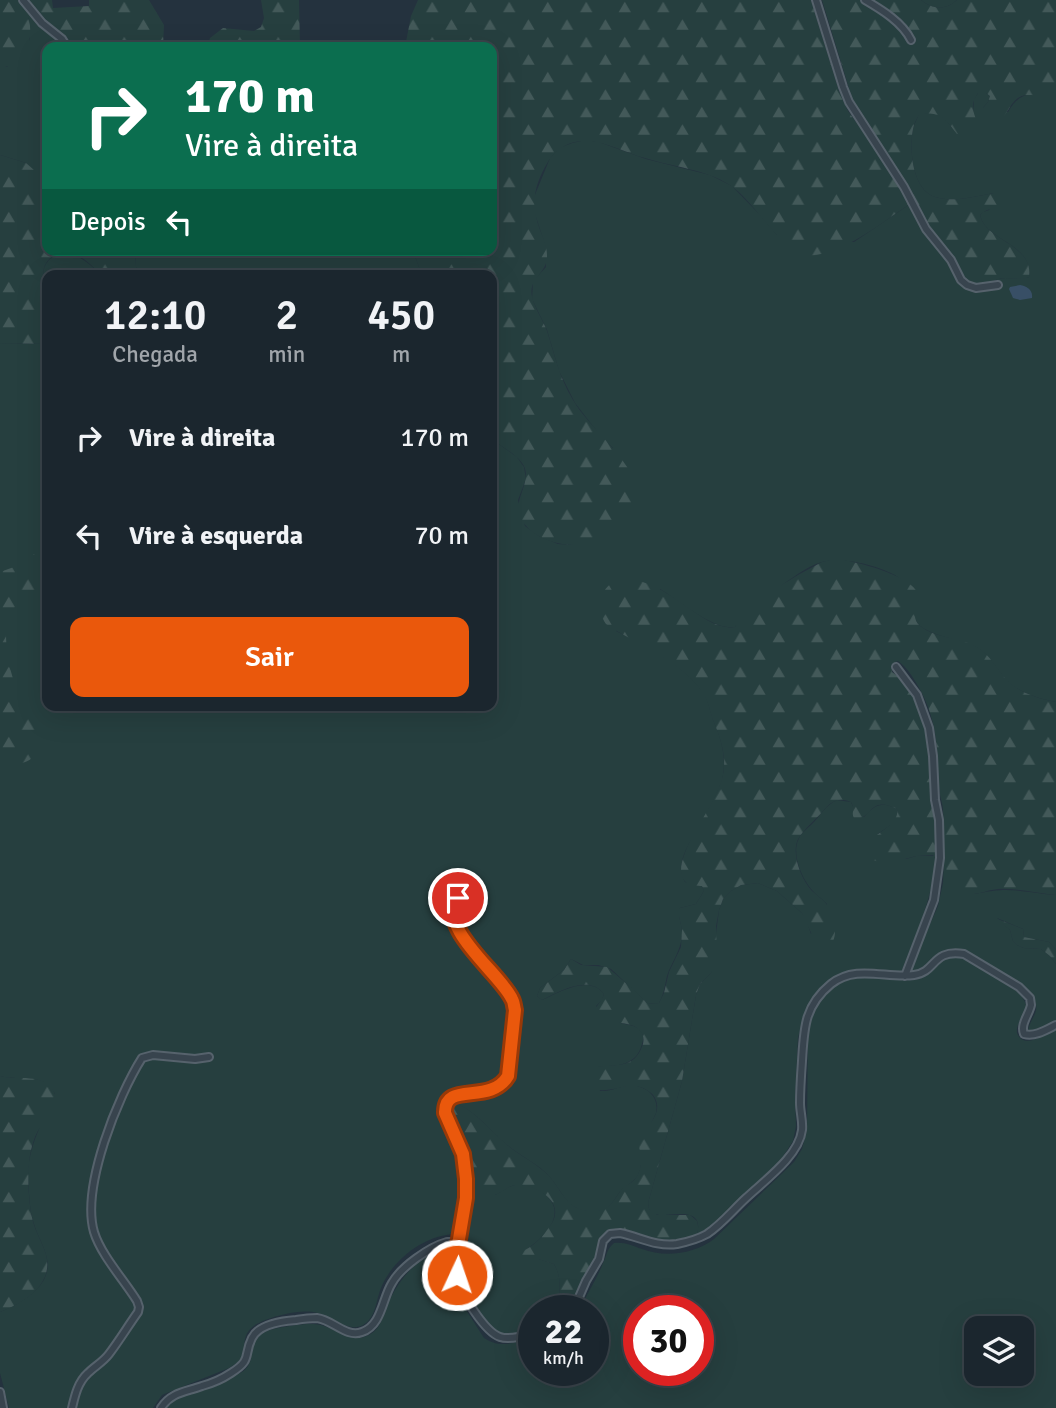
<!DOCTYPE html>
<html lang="pt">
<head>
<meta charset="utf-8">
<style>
  :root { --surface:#1b262e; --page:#242e36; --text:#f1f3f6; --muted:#a0a5aa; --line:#39434a; --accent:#ea580c }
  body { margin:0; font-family:Signika,sans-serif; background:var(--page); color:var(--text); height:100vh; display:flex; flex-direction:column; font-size:26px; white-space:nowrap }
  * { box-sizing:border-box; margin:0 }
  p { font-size:23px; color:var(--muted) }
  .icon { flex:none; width:38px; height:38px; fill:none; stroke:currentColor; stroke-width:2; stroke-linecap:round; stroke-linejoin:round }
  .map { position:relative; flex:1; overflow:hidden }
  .sheet { position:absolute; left:42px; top:270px; width:455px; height:441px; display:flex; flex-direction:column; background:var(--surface); border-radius:14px; box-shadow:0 7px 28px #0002,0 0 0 2px var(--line) }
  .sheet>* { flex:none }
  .hud { position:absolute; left:42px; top:42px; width:455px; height:214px; border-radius:14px; box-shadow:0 7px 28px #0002,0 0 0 2px var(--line); background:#0b6e4f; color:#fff; overflow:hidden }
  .buttons { position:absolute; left:964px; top:1316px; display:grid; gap:14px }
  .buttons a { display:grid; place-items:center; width:70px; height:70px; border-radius:14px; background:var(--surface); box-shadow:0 7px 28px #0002,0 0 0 2px var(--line); font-size:35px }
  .speed { position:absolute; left:518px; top:1295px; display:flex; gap:14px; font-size:35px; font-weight:700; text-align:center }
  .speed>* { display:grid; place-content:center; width:91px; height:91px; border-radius:50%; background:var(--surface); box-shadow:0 7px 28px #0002,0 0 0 2px var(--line); line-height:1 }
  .speed small { font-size:18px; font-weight:400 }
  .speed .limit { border:10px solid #d22; background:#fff; color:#111 }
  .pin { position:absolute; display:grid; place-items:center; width:60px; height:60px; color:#fff; margin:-30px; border:4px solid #fff; border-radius:50%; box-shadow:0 2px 7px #0007 }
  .me { position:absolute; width:77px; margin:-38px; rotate:3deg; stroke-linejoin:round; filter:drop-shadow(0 0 5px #0008) }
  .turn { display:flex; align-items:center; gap:24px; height:147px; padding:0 28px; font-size:32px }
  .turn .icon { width:91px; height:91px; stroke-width:2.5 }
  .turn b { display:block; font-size:49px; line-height:60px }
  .then { display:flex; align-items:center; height:66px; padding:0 28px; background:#0003; gap:14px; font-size:26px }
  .eta { display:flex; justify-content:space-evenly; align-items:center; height:119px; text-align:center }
  .eta b { font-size:42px; font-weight:600; line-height:49px }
  .cta { display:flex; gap:14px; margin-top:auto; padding:14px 28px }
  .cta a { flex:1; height:80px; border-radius:14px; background:var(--accent); color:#fff; font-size:28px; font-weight:600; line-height:80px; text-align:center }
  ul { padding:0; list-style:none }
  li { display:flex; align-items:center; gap:21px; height:98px; padding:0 28px }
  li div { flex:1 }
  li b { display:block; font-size:26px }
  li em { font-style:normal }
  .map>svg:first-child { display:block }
  .green { fill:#263f3f; fill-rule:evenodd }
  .forest { fill:url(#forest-firs) }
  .water { fill:#384f66 }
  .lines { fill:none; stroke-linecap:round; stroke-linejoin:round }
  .street-casing { stroke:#56626c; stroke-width:10 }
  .street { stroke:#38444e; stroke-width:6 }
  .route-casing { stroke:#983908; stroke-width:18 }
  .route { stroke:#ea580c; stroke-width:12 }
</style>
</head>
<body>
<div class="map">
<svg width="1056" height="1408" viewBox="0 0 1056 1408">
  <defs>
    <pattern id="forest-firs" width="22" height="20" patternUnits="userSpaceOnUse" patternTransform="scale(1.75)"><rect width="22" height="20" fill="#263f3f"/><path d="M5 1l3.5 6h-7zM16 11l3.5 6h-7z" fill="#435959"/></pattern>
  </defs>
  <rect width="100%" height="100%" fill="#24323e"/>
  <path class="green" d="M18,0H28L56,30L69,39L74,47H47V188L26,163L0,155V67H7L30,39L29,19Z
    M921,0H957C945,11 932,9 921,0Z
    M1054,92H1056V702C1039,699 1020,693 1007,681C995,668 990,654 974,646C960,639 923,635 916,621C912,614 916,606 919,600C914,594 908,584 901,579C884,567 844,556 822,562C799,568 751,609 735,627C714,631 678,600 660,589L616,631C645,645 684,665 703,692C709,701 710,712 714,722C722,740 727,761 722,780C718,793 710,806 704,819C694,837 673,861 685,882L702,886L704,891L696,904L680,908C677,917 683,925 682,935C681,951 672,961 667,976C665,985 664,994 659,1003L656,1004L647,1003L611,969L598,965H583L571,959L564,970L540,988L537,996L542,1000C559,992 590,974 604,994L602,1000L596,1006C603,1011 611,1019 619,1022C625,1025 633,1024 639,1029C644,1034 644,1038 642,1044C636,1067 617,1065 598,1067L600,1091C612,1092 624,1083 637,1086C650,1089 659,1099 656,1113C654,1118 651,1123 649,1128C644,1141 643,1156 640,1170C637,1182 626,1184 619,1193C616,1197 613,1203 609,1206C600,1215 578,1212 569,1203C561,1194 555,1182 546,1173C534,1162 519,1155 507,1145C490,1131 474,1108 452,1103C468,1098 490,1103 504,1091C514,1082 514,1063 516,1050C517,1032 523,1015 517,997C507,968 445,932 461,898L455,895C431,920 493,980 509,1002C509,1017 506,1072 496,1081C482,1094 451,1078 442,1097C434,1115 451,1133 456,1148C464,1178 461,1205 456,1234C424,1235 393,1259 381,1288C376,1300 376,1318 363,1325C346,1334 329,1313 313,1312C298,1310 279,1315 265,1320C233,1333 252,1349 238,1362C236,1364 232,1366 229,1368L162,1395L153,1408H9L0,1373V1312C23,1302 55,1285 46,1255C43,1244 37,1235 34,1224C29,1210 29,1191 28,1176C28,1146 43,1121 55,1094C42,1071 20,1082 0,1076V343L47,344V705H492V439L517,457L524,467L526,479L518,500L525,526L539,536L558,544L575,545L613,448L599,434L575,403L559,371L547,330L532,299L533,281L546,267V248L533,208L534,197L550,158L559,148L572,143L585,140L599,142L646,159L710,175L732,186L762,217L777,235L854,242L910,204L925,235L945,257L960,284L975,290L982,291L999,287L997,279C1008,276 1019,281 1029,277C1033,243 985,241 980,215L983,212L989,210L994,193C976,196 953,203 935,197C912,190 909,149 913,129C914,124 917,119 919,114C934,111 944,114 952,128L973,113L974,99L978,93H986L990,96L988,102L983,108L1008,112C1022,88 1031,97 1054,92Z
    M135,250H410L415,256L422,275H140L136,267Z
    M63,252C79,255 90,263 100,275H47V283C38,268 48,257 63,252Z
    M837,800L851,802L854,809L853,813L864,817C874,805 882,801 897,809C901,822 887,827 878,834L906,859L916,856H933L936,851C935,894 916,934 901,973L874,971L835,978L825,985L815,994L804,1015L798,1038L795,1101L796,1126L793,1141L780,1161L734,1206L704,1233L692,1237C696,1233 698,1234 698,1228C700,1207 670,1216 659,1215C653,1214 653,1213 649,1209L648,1203L682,1081L696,995L700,984L711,973L719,910L723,899L731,891L741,885L758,883L777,891L802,913L806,919L811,934L827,904C822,899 815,894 811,889C801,877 791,853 799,838C802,832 808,828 814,822C822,813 825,806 837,800Z
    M944,855L947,870L975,894C1009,886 1023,892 1056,895V950L1049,942L1024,937L1023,929L997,918L1010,930L1013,941L1017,945L1024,948L1041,949L1050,956L1056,964V1023L1041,1030L1028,1031C1029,1020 1040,1013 1035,1001C1031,989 983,959 970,954C964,951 956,950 949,951C935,952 933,963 923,969C919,972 912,973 908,974L938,906L943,883Z
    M956,957C974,961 1022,986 1026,1005C1028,1013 1021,1017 1018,1025C1017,1028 1016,1032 1018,1035C1026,1050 1047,1032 1056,1027V1408H165C178,1395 196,1392 213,1386C223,1382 233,1377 242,1372C255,1364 249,1349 257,1338C265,1328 285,1327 297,1325C305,1324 316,1323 324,1326C340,1330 351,1344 369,1335C383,1328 383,1312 390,1299C399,1281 412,1265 429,1255C437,1250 444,1246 453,1250L455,1261L453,1274L459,1299L484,1338C505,1351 514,1339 534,1340V1370H593V1311H579C586,1295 597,1279 603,1263C608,1253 606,1250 614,1243C626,1242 632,1246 642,1249C665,1258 694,1254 714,1239L794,1162L802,1149L807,1130L808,1022C829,976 845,976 892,979C901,980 910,981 919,979C934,974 939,957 956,957ZM639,1311H698V1370H639ZM976,1328H1022V1374H976Z
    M463,1142L472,1177L495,1195C501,1192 508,1186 515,1185C524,1184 534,1187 542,1192C572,1213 542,1240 521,1253L554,1264C563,1278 559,1295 557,1311H534V1333C523,1333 511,1338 501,1334C487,1330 462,1291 461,1276C460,1265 462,1254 461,1243L466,1164Z"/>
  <path class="forest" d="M0,0H18C22,6 28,13 29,20C34,41 24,68 0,67Z
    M28,0H52L53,8L89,6V0H149L164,25L163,47H74L69,39L56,30Z
    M261,0H299L300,47H207L210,38L223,28L254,31L261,27L264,18Z
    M418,0H811L839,91L848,111L877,151L910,204C885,220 833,263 802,254C779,247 753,200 730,185C705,169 673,167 645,158C625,153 605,140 584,141C570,141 557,148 549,160C534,185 530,203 540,230C543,238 547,246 547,255C548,274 528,277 532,297C535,309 543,320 547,331C555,356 559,377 573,400C590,430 639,464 639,500C639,525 595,544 574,545C561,545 545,541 534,533C500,507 534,488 524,466C518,455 502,447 492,439V275H422L415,256L410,250H492V47H405L411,16Z
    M822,0H921C932,9 945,11 957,0H1056V92C1050,93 1045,95 1039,95C1032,96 1025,93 1018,98C1005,107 1007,129 983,113V108L988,102L990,96L986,93H978C967,109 977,115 979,131C973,137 965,135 957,134C945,119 940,110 919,115C916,119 914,124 913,129C909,149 912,190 935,197C953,203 976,196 994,193H1001L1006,197C997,211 989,206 980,215C985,241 1034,244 1029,277L1023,279L1001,278L980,286L971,284L962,275L952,255L932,232L923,217L888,155L866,123L852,98Z
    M0,155L26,163L34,170L47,188V250L135,251L136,267L140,275H100C93,266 84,257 73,254C53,248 36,266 47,283V344L0,343Z
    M47,536V601C36,603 20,602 11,610C0,628 9,678 21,697C28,707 39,717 42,729C43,737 40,747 35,754C28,766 13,764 1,762L0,572L28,562Z
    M835,559C852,560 917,576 919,597C920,608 909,616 920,626C935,638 958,637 975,646C991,655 996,669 1008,681C1020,693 1039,699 1056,702V895C1036,893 1018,888 998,889C985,890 974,898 961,891C937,877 945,833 943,810C943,805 941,800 940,795C938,777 938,759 936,741C934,722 928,703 918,686C913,677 907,667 898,661L893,663L892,672C929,697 929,760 932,801C934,819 937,837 935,855L916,856L886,864L873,860C853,834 901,832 897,809C868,794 873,821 854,818C851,813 855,808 851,802C839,797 831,801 823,811C815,820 804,829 798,839C791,854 801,878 811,890C816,895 823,899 827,905C833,914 838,931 833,941L822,943L814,939L802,913L777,891L758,883L741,885L731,891L723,899L719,910L716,926L717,959L711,973L700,984L696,995L682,1081L648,1203L649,1209L657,1215H690L697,1221C698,1225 699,1229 697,1233C692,1240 662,1243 653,1241C642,1239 631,1234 621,1230L610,1231L601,1238L598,1244L595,1261L570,1311H557C559,1295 563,1279 554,1264L538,1259L510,1257C523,1252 536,1245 545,1233C549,1227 554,1222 555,1215C558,1196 532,1185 517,1185C505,1185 495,1202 483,1193C479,1190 476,1185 474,1180C471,1174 470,1166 468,1159C466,1149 461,1139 457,1129C453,1121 448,1113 450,1104L455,1103C474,1110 489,1129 505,1143C518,1155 535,1162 548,1175C557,1184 564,1201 575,1207C583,1211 593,1212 601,1210C613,1207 616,1195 623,1188C625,1186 631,1183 632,1182C641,1175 642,1162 640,1152C640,1149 638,1145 639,1142C643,1128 664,1116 655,1098C653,1093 647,1090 643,1088C623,1079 596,1104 585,1078L588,1071L592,1068C614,1062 634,1072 643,1044C645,1035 641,1030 634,1026C622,1021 608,1024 596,1016C593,1006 602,1003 604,994C590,974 559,991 542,1000L537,996L540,988L564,970L571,959L581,965L607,967L633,989L647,1003L655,1004L659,1003L664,993L669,972L681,947L682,930L678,911L680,908L696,904L704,891L702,886C698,886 690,885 687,883C667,870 703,820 710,806C716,794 724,780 724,766C725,751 719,734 713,720C710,712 709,703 704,695C686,663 635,644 606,624C601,616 597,607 601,598C604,589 611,581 620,580C665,574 702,633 735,627L752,603L798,575L822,562Z
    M995,918L1023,929L1024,937L1049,942L1056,950V964L1050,956L1041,949L1024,948L1017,945L1013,941L1010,930Z
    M0,1076C16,1081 45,1072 54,1092C61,1109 48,1117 39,1129C34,1137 32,1146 30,1155C27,1174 28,1206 34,1225C37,1235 43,1244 46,1255C54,1285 23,1303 0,1312Z"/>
  <path class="water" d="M1020,285C1027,286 1033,290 1032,298L1020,300L1013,298L1009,289L1010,287Z"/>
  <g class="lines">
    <defs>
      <path id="street" d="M23,0L42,23L62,39L67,47
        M816,0L843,87L849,102L904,187L926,229L951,260L961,280L967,285L976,288L998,285
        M865,0C882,10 902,22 911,40
        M896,667L917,695L929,728L933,756L935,800L939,820L940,858L934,900L905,976
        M458,1245C466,1219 470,1180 463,1153C459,1140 440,1114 446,1103C456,1084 491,1103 508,1076L515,1010C509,977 435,930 458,898
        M573,1311L586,1281L599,1259L603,1241L610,1234L620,1233C640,1237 656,1247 677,1244C687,1242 698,1239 707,1234C722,1224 733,1210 746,1198C764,1181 799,1156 802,1130C803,1121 800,1112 800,1103C800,1089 801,1075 802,1061C804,1029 804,1006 831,984C856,964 887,979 914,975C937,972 931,949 964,954L1019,987L1030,998L1031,1005C1029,1015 1020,1024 1024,1034C1035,1037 1046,1030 1056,1025
        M0,1392L3,1408
        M72,1408C75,1395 78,1382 88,1373C95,1366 103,1362 109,1354C119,1341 128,1326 138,1312L139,1307L137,1301C124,1280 101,1255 94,1232C81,1187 118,1096 142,1058L153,1055L195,1059L209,1057
        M161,1408C171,1392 186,1392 202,1386C213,1383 222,1379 231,1373C253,1359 243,1356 252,1338C259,1324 282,1321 296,1320C302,1319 310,1318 317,1318C333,1320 346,1338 362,1332C382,1325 382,1299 392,1283C401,1267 429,1247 447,1242H451L458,1245C461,1257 456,1267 458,1279C461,1294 485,1332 500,1337C512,1341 522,1334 534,1336"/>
    </defs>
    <use href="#street" class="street-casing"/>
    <use href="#street" class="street"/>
  </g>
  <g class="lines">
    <defs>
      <path id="route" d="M457,1275L460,1254L458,1245L466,1198V1179L463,1154L445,1113C444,1080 490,1106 508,1076L515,1010C514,1007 514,1002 512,999C501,974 436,928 458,898"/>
    </defs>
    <use href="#route" class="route-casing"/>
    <use href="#route" class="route"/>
  </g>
</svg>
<div class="buttons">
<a><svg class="icon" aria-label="layers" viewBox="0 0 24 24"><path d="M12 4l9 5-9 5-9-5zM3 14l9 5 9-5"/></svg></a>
</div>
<div class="speed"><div>22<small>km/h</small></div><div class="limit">30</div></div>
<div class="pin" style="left:458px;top:898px;background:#d93025"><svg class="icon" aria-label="arrive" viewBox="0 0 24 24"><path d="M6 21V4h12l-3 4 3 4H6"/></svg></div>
<svg class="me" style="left:457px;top:1275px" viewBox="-20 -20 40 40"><circle r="17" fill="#ea580c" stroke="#fff" stroke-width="3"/><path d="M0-11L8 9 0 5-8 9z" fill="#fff"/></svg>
<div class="hud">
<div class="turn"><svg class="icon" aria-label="right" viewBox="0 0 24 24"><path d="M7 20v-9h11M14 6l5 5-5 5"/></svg><div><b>170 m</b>Vire à direita</div></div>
<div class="then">Depois<svg class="icon" aria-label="left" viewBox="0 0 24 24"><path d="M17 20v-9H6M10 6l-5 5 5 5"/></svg></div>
</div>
<section class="sheet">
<div class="eta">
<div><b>12:10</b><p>Chegada</p></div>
<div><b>2</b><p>min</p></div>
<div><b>450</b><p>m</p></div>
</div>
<ul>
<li><svg class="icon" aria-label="right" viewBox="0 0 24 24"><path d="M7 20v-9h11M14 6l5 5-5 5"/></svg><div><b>Vire à direita</b></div><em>170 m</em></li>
<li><svg class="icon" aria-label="left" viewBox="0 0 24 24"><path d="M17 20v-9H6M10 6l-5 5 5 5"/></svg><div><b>Vire à esquerda</b></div><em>70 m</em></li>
</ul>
<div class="cta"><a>Sair</a></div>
</section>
</div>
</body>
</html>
